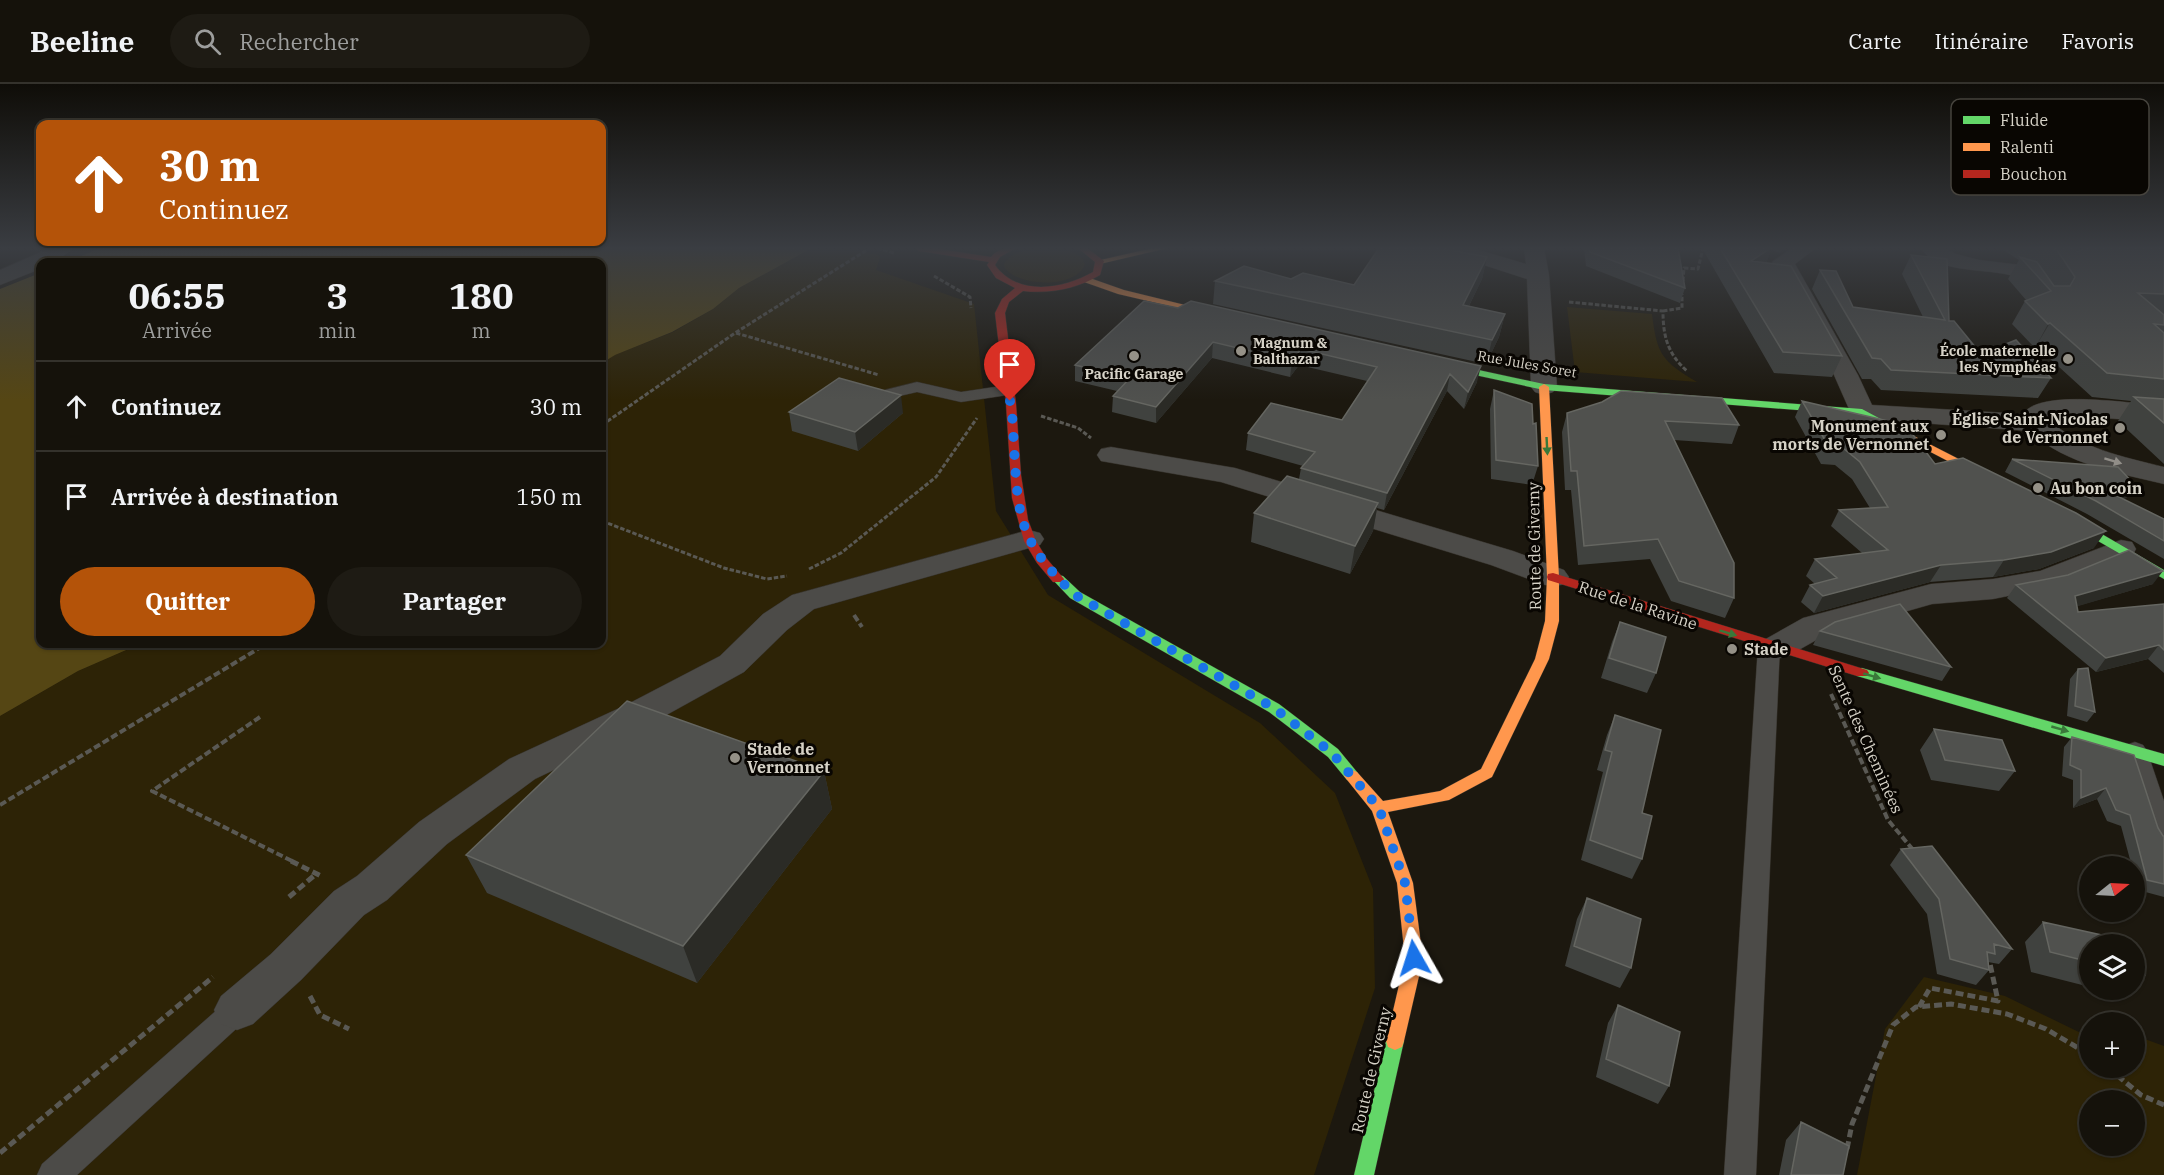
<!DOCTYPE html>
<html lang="fr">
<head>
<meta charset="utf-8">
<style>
  :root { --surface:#15120b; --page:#1e1b14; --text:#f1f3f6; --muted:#9d9e9d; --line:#34322c; --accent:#b45309 }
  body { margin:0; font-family:"IBM Plex Serif",serif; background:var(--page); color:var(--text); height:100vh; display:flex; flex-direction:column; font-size:22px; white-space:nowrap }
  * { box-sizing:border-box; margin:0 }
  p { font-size:20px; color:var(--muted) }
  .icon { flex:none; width:33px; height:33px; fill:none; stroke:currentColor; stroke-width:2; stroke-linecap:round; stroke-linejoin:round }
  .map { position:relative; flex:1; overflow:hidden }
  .side { position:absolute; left:36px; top:174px; width:570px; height:390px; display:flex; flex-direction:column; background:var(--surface); border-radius:12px; box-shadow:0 2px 4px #0004,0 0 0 2px var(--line) }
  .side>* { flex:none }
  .hud { position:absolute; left:36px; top:36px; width:570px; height:126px; border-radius:12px; box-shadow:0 2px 4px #0004,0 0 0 2px var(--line); background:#b45309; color:#fff; overflow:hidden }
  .needle { width:39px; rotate:72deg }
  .controls { position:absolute; left:2079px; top:772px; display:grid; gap:12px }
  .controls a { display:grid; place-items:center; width:66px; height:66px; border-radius:50%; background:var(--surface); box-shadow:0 2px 4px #0004,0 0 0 2px var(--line); font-size:30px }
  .pin { position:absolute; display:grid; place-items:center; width:51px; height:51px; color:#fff; margin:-62px -26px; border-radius:50% 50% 50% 0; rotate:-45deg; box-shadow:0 0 6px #0007 }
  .pin .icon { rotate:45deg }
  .me { position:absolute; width:66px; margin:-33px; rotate:354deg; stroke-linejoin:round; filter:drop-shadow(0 0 4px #0008) }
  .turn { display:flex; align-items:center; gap:21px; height:126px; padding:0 24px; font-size:27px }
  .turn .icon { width:78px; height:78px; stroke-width:2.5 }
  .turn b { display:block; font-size:42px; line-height:51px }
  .eta { display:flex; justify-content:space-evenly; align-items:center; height:102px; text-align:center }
  .eta b { font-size:36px; font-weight:700; line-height:42px }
  .action { display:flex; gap:12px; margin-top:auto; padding:12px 24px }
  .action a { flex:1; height:69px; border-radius:36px; background:var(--accent); color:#fff; font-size:24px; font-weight:700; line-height:69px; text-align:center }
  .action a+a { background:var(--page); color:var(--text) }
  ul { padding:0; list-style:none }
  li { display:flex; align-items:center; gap:18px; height:90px; padding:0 24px; border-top:2px solid var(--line) }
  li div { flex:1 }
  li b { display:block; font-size:22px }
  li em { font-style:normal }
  header { display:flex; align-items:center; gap:36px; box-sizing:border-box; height:84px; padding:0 30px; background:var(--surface); border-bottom:2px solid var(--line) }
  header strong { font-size:28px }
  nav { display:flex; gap:33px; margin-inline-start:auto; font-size:21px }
  .search { width:420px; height:54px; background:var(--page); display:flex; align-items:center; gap:15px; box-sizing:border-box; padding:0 21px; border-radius:33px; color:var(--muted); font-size:22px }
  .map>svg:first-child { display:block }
  .green { fill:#2d2306; fill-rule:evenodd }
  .water { fill:#554614 }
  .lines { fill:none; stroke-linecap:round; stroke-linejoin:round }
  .lane-casing { stroke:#35312a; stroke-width:1 }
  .street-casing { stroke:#35312a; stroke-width:1 }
  .fast-casing { stroke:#35312a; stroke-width:1 }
  .slow-casing { stroke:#35312a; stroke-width:1 }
  .jam-casing { stroke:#35312a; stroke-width:1 }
  .path-far2 { stroke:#5a5954; stroke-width:3; stroke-dasharray:4.5 2; stroke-linecap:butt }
  .path-far1 { stroke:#5a5954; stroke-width:4; stroke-dasharray:7 3; stroke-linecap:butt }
  .path { stroke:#5a5954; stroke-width:5; stroke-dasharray:8 4; stroke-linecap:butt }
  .lane { fill:#4c4b48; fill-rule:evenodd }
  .street { fill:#4c4b48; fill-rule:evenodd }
  .fast { fill:#63d668; fill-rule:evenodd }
  .slow { fill:#ff974d; fill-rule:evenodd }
  .jam { fill:#b3261e; fill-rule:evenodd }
  .wall { fill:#40423f }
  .shaded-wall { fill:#2b2b26 }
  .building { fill:#50514e; stroke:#656661; stroke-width:1.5 }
  .oneway { fill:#3a783a }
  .oneway2 { fill:#918e88 }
  .route { stroke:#1a73e8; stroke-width:10; stroke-dasharray:0 18 }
  .poi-dot { fill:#959187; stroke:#090602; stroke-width:2 }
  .labels { text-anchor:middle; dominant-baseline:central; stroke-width:6; stroke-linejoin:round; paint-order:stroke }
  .far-poi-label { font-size:14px; font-weight:bold; fill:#d6d2c7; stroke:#090602; text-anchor:start }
  .far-street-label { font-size:14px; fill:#d6d2c7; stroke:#090602 }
  .poi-label { font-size:16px; font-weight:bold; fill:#d6d2c7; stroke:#090602; text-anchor:start }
  .street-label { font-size:16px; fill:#d6d2c7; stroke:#090602 }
  .key { fill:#090602; stroke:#46433d; stroke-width:1.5 }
  .key-label { font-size:16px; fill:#d6d2c7 }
</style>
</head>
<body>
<header>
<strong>Beeline</strong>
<div class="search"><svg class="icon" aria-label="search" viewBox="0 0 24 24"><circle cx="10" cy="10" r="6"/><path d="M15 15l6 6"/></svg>Rechercher</div>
<nav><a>Carte</a><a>Itinéraire</a><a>Favoris</a></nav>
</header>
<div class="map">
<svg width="2164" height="1091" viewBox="0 0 2164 1091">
  <rect width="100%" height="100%" fill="#1c180f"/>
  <path class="green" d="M812,164H846L879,171L880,174L876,186L974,220L996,427L1048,511L1260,639L1335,709L1373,805L1375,904L1314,1091H0V632L78,587L140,560H602V279L614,271L673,248L713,225L739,204Z
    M1045,164C1059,165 1079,165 1085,180C1077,205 1018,203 1005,184L1004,180C1012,166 1031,165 1045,164Z
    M1567,223L1652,230C1657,271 1662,277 1697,298L1575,288Z
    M1924,893L2005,912L2089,953L2090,984H2134L2135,956L2142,954L2164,962V1091H1857L1885,945ZM2090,1017H2134V1062H2090Z"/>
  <path class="water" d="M100,164H812L739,204L713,225L672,248L615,271L602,279V178H67Z
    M40,189V560H140L78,587L0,632V205Z"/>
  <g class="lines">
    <defs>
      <path id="lane" d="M917,298L961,308L1008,301L1016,306L1008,311L961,318L917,308L891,314L883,309L885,306Z
        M1769,555L1777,557L1780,562L1756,1091H1724L1758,562L1761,557Z
        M2135,658L2143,661L2147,667L2164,717V764L2155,761L2151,754L2123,667L2127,661Z
        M237,913L247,917L251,926L247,935L77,1091H37L42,1080L227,917Z"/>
      <path id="street" d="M50,164H74L55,178H40V185L0,201V186Z
        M1441,164H1472L1526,180L1524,164H1544L1549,191L1557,303L1553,308L1544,311L1535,308L1531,303L1527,195L1444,168Z
        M1792,164H1816L1795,180L1858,291L1872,321L2023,330C2039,304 2135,320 2164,322V338L2056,331L2048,335C2079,364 2123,373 2164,383V400C2119,389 2064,380 2030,347L1853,334L1834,291L1772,178Z
        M1921,164H1945L1956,170L1979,176L2029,182L2044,190L2057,211L2054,216H2038C2035,211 2032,204 2028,200C2008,179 1939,196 1921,164Z
        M1111,363L1235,384L1513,467L1564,486L1569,493L1564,500L1553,503L1542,500L1491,481L1221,398L1101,377L1097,371L1101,365Z
        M1029,446L1040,449L1044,455L1040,461L814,525L787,546L744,588L652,639L535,695L447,760L387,816L364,831L301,896L253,940L237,946L221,940L214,926L221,912L271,870L334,807L357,792L419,738L509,675L626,621L720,572L763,530L792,511Z
        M2121,456L2132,458L2136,465L2132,472L2058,502L1993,515L1932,520L1827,550L1788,572L1776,575L1764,572L1759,564L1764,556L1803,534L1931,500L1993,495L2040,487Z"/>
      <path id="fast" d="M1437,277L1544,300L1862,325L1905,348L1904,350H1896L1860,331L1544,306L1433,282V278Z
        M2062,427L2164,486V495L2058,434L2056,431L2058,428Z
        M1058,491L1063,492L1080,508L1279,620L1338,665L1357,688L1360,692L1357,696L1352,698L1347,696L1328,673L1269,628L1070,514L1052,495Z
        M1862,584L2164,670V682L1857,592L1855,589L1857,586Z
        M1395,948L1402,951L1404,957L1374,1091H1354L1386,957L1388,951Z"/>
      <path id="slow" d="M1153,164H1168L1100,180L1096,177Z
        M1087,193L1124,206L1230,232L1225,235L1118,210L1084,198V194Z
        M1544,300L1549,303L1559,493V537L1549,575L1492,693L1449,716L1388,728L1413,799L1423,875L1404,957L1402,963L1395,966L1388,963L1386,957L1405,875L1397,799L1372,727L1344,692L1347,688L1352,686L1357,688L1383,717L1440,707L1481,685L1535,575L1545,537L1547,493L1539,303Z
        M1900,345L1996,394L1998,396L1992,399L1988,398L1896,350L1895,348Z"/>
      <path id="jam" d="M915,164H933L991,173C997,165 1007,164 1016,164L1000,173L995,181C1018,213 1063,205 1093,188L1095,178L1078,164H1087L1104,177L1100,191C1076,205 1050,210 1023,207L1009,218L1005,229L1016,320L1021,391L1028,436L1036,457L1047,475L1064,495L1063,498H1053L1037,479L1024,457L1012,414L1006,320L995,229L1002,215L1015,204L996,194L987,181L989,178L919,167Z
        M1553,489L1867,586L1869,589L1867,592H1857L1548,496L1547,493L1548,490Z"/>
    </defs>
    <use href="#lane" class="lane-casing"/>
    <use href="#street" class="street-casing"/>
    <use href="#fast" class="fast-casing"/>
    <use href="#slow" class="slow-casing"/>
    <use href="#jam" class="jam-casing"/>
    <path class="path-far2" d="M877,164L894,169
      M934,192L970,213L971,224
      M1683,197L1684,184L1698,185L1703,164
      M1569,218L1663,227C1663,253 1668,270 1687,287
      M1663,227L1682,224V210
      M736,249L879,291
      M1041,332L1078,344L1091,354
      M602,341L735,249L870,164
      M602,437L724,484L767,495L787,492
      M809,485L841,469L936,393L977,334"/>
    <path class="path-far1" d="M854,531L862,543
      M1831,610L1888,736L1914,767
      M260,633L152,707L294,778
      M0,721L266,560"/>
    <path class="path" d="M291,777L323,793
      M289,813L316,790
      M310,912L320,931L349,945
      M1919,923L1930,904L1998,917L1989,875
      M2108,984L2141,1011L2164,1021
      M1847,1065L1852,1040L1893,941L1916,923L1951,920L2007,930L2046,945L2090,971
      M0,1069L213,893"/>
    <use href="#lane" class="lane"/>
    <use href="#street" class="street"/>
    <use href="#fast" class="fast"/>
    <use href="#slow" class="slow"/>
    <use href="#jam" class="jam"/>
  </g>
  <path class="wall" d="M1584,164H1678L1685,204L1680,219L1586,182Z
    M1702,164H1787L1780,169L1771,166L1766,179L1842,272L1832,293L1774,289Z
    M2000,164H2075L2077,168L2164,164V380L2118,337L2131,317L2092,313L2036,262L2035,264L2012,240L2025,217L2026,216L2008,195L2019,176Z
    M1911,171L1949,237L1981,270L2051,294L2038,314L1881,306L1871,295H1862L1812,205L1820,186L1853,223L1923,233L1902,190Z
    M1487,173L1482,195L1469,222L1505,230L1499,253L1486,280L1213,220L1215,197L1291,195L1354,201Z
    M1191,217L1477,298L1464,325L1447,307L1384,426L1377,424L1373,447L1350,490L1251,458L1254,429L1299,395L1301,384L1303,382L1246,366L1248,349L1342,336L1367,297L1299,281L1290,293L1212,274L1156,339L1112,328L1113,312L1117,307L1075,297V281Z
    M1494,306L1533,340L1538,382L1532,401L1491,395L1490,325Z
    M1802,317L1935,380L2094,464L2039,485L1993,493L1930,498L1814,529L1801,518L1810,501L1815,500L1806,492L1815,475L1862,469L1831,442L1839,426L1870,424L1852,395L1835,381L1821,380L1795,333Z
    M789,328L903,329L858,367L792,347Z
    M1567,329L1739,341L1732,360L1674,356L1734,514L1725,534L1671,517L1650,475L1578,481L1571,406H1565L1562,348Z
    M2012,375L2135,401L2126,414L2123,415L2164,435V475L2087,430L2005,388Z
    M2153,500L2077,522L2078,528L2164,520V589L2148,575L2096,588L2007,514L2016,501Z
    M1620,538L1656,589L1647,609L1601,594L1612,558Z
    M1820,547L1951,583L1942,597L1813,561Z
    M2078,585L2095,628L2087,638L2067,632L2070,595Z
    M1615,631L1642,729V775L1632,795L1581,776L1603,688L1597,686L1607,651Z
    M1934,645L2015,687L1999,707L1931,696L1920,666Z
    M2072,653L2158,744L2163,752H2164V813L2138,806L2134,794V783H2132L2121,742L2107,737L2097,715L2073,724V696L2062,692L2064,663Z
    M824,687L832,725L697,899L487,809L466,771Z
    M1901,765L2012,865L1999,880L1988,878L1989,886L1976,901L1937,890L1927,830L1890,781Z
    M1587,814L1631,884L1620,904L1565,882L1577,835Z
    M2043,838L2090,861V903L2031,888L2025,858Z
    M2134,862L2145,891L2134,901Z
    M2104,906H2130L2124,911Z
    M1618,921L1669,1002L1658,1020L1596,993L1608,939Z
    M1801,1038L1843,1091H1779L1786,1056Z"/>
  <path class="shaded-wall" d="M1771,164H1772L1765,182L1751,177Z
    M1782,164H1787L1780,169Z
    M1487,173L1482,195L1458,244L1463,221Z
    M1505,230L1499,253L1486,280L1492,256Z
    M2050,239L2036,262L2035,264L2048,240Z
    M1213,258L1212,274L1156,339V323Z
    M1301,265L1299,281L1290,293L1292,277Z
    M1481,282L1477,298L1464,325L1468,308Z
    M1450,290L1447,307L1384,426L1387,409Z
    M901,311L903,329L858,367L855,348Z
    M2135,401L2126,414L2107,424L2115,411Z
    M1378,419L1373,447L1350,490L1355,462Z
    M2106,447L2094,464L2039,485L1993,493L2004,476Z
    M1941,481L1930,498L1814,529L1823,512Z
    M2163,487L2153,500L2065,526L2075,512Z
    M2159,561L2148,575L2096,588L2106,574Z
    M824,687L832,725L697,899L683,862Z
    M2106,704L2097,715L2073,724L2081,714Z"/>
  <path class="building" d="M1379,164H1439L1487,173L1463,221L1505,230L1492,256L1215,197L1244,182L1291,195L1303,189L1354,201Z
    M1590,164H1678L1685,204L1590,168Z
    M1720,164H1771L1751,177L1791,182L1842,272L1783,268Z
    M2051,164H2075L2077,168L2085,164H2164V210L2138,209L2164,231V241L2154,240L2164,249V295L2107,289L2050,239L2048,240L2025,217L2051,207L2020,173L2037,178L2054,202H2070L2075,193L2057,166Z
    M1911,171L1947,175L1949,237H1954L1981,270L2016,256L2051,294L1891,286L1881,275L1872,274L1820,186L1836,187L1853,223L1945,236Z
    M1144,217L1178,224L1191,217L1481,282L1468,308L1450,290L1387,409L1301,384L1315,368L1248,349L1271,319L1342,336L1377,283L1301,265L1292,277L1213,258L1156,323L1113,312L1130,294L1075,281Z
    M839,294L901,311L855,348L789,328Z
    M1494,306L1532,320L1533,340L1536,339L1538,382L1496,376Z
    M1621,307L1722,314L1739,341L1665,337L1734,479V514L1679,497L1658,455L1584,462L1577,387H1571L1567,329L1602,318Z
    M2134,313L2164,315V339Z
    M1802,317L1888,337L1911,348L1935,380L1963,374L2076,429L2106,447L2051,468L2004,476L1941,481L1823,512L1810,501L1837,494L1815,475L1888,466L1839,426L1888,423L1860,378L1843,364L1829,363Z
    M2012,375L2118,383L2135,401L2115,411L2164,435V457L2096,417Z
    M1287,392L1378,419L1355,462L1254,429Z
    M2129,466L2163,487L2075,512L2078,528L2164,520V566L2159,561L2106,574L2016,501L2068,491Z
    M1900,520L1951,583L1820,547L1835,538Z
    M1620,538L1666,553L1656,589L1609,574Z
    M2088,584L2095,628L2075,622L2078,585Z
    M627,617L824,687L683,862L466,771Z
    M1615,631L1661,646L1642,729L1652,732L1642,775L1590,756L1612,668L1605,666Z
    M1934,645L2002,656L2015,687L1945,676Z
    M2072,653L2134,671L2158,744L2163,752H2164V800L2147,796L2130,731L2116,726L2106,704L2081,714V686L2070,681Z
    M1932,762L2012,865L1994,860L1995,870L1987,868L1989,886L1950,875L1939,815L1901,765Z
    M1587,814L1641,835L1631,884L1574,862Z
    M2043,838L2133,858L2134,861H2090V878L2050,868Z
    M2134,862L2145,891L2134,889Z
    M1618,921L1680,948L1669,1002L1606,975Z
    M1801,1038L1849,1062L1843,1091H1791Z"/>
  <defs><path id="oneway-solid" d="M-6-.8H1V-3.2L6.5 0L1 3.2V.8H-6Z" transform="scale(1.5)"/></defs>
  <g class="oneway">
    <use href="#oneway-solid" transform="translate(1547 362) rotate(87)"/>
    <use href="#oneway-solid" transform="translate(1728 549) rotate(17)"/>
    <use href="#oneway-solid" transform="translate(1872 592) rotate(16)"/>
    <use href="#oneway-solid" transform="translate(2060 645) rotate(16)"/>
  </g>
  <use class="oneway2" href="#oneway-solid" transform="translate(2113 377) rotate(17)"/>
  <linearGradient id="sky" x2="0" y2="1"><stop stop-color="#0f0d08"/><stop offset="0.52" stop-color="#3a3d42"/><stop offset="1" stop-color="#3a3d42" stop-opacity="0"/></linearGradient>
  <rect width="2164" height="316" fill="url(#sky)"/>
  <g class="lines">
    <path class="route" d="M1010,317C1013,332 1013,348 1014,363C1018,436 1020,459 1075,511L1274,624L1332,669L1379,724L1405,799L1414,874"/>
  </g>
  <g class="poi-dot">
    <circle cx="1241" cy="267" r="6"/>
    <circle cx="1134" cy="272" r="6"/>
    <circle cx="2068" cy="275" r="6"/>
    <circle cx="2120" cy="344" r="6"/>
    <circle cx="1941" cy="351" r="6"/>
    <circle cx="2038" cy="404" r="6"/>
    <circle cx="1732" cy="565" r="6"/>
    <circle cx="735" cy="674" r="6"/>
  </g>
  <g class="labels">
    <g class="far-poi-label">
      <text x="1253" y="259">Magnum &amp;<tspan x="1253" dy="16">Balthazar</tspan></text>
      <text x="2056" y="267" text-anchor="end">École maternelle<tspan x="2056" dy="16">les Nymphéas</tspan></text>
      <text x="1134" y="290" text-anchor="middle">Pacific Garage</text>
    </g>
    <g class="far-street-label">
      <text transform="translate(1527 280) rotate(10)">Rue Jules Soret</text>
    </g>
    <g class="poi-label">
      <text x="2108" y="335" text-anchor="end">Église Saint-Nicolas<tspan x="2108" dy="18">de Vernonnet</tspan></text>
      <text x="1929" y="342" text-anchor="end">Monument aux<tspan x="1929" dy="18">morts de Vernonnet</tspan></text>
      <text x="2050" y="404">Au bon coin</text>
      <text x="1744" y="565">Stade</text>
      <text x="747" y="665">Stade de<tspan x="747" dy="18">Vernonnet</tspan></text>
    </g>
    <g class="street-label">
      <text transform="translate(1534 462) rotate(-91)">Route de Giverny</text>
      <text transform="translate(1638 521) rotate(18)">Rue de la Ravine</text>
      <text transform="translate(1866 655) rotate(66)">Sente des Cheminées</text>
      <text transform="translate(1371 986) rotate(-77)">Route de Giverny</text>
    </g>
  </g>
  <rect x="1951" y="15" width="198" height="96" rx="9" class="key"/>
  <rect x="1963" y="32" width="27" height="8" fill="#63d668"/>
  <rect x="1963" y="59" width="27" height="8" fill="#ff974d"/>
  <rect x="1963" y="86" width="27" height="8" fill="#b3261e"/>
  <g class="key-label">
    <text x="2000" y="42">Fluide</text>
    <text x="2000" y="69">Ralenti</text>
    <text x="2000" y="96">Bouchon</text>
  </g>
</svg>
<div class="controls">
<a><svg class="needle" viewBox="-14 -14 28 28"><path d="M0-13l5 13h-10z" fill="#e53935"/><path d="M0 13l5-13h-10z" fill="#9d9e9d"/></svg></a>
<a><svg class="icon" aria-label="layers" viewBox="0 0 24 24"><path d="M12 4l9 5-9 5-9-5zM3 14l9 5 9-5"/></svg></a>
<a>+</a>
<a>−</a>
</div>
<div class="pin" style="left:1010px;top:317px;background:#d93025"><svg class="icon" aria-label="arrive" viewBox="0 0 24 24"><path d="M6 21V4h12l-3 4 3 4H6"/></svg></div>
<svg class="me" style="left:1414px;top:874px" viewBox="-20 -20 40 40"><path d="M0-17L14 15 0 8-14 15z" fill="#1a73e8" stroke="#fff" stroke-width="4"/></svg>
<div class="hud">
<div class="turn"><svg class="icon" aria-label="ahead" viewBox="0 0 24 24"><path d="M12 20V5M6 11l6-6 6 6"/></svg><div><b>30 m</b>Continuez</div></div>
</div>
<section class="side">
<div class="eta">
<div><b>06:55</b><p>Arrivée</p></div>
<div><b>3</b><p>min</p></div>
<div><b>180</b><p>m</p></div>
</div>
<ul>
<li><svg class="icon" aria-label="ahead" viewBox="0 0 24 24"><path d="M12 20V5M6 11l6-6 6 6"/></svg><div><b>Continuez</b></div><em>30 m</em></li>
<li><svg class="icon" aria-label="arrive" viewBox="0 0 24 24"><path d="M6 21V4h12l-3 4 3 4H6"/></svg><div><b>Arrivée à destination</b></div><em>150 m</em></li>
</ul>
<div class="action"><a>Quitter</a><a>Partager</a></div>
</section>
</div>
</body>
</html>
